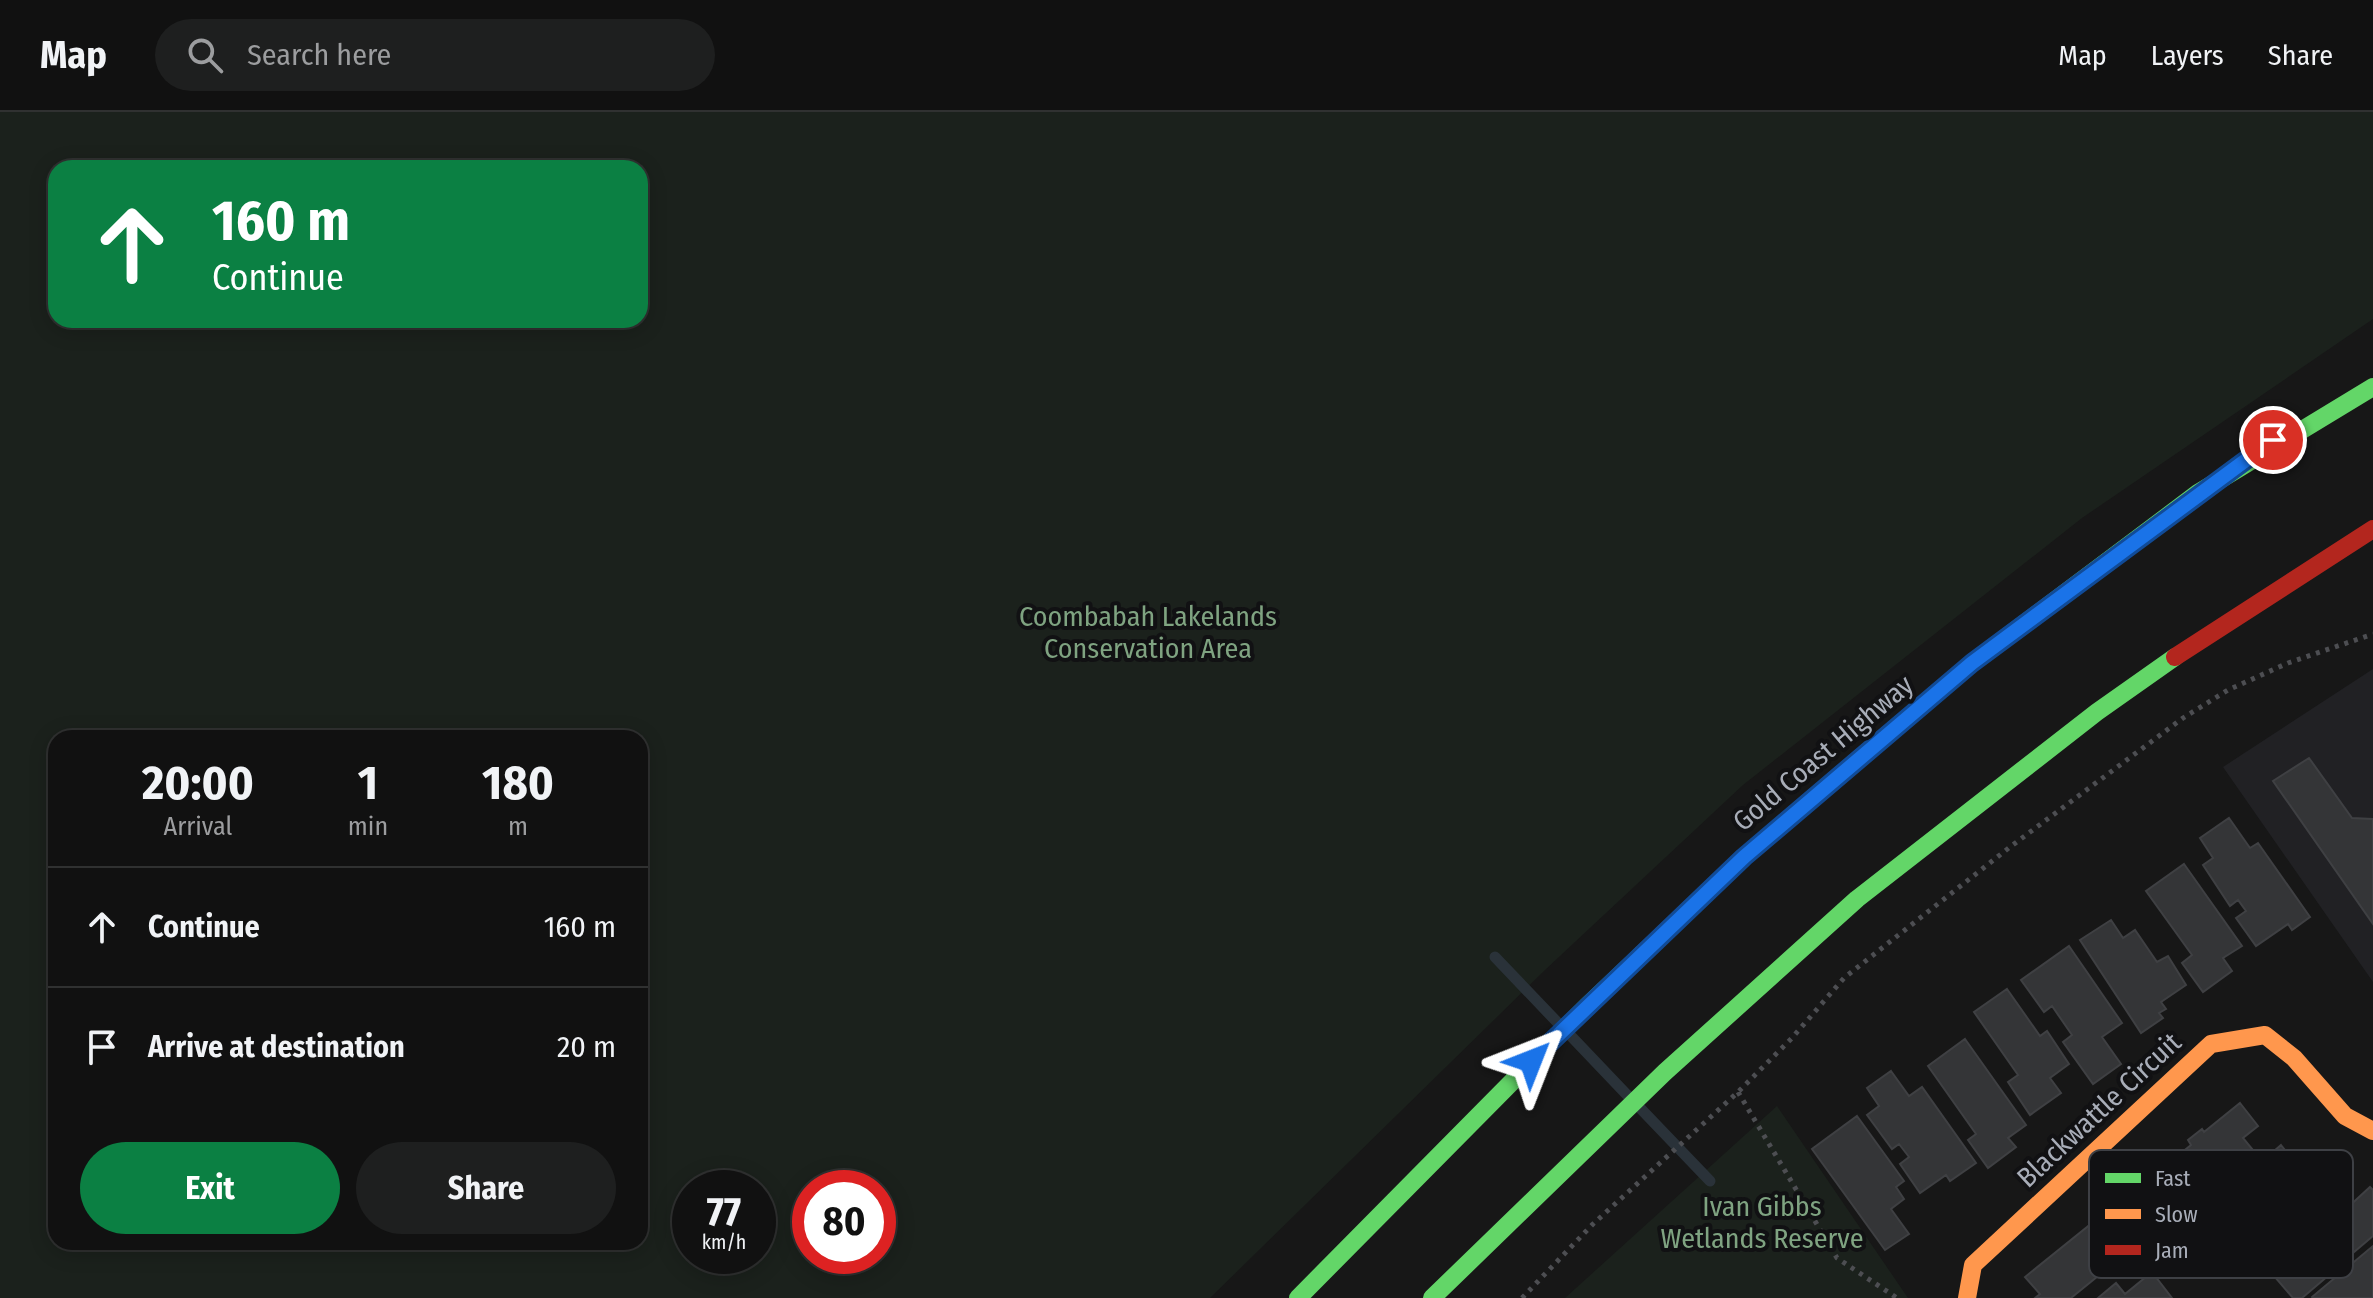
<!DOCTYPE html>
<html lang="en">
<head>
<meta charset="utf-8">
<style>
  :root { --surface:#111; --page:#1e1f1f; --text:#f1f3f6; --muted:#9c9d9f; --line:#303131; --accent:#0b8043 }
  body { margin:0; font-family:"Fira Sans Condensed",sans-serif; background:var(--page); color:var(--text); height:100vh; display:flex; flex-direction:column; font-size:30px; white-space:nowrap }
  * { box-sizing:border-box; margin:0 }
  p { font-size:26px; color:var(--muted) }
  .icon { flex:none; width:44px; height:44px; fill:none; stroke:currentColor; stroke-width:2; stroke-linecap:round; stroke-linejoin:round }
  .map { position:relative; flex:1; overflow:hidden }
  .drawer { position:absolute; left:48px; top:618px; width:600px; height:520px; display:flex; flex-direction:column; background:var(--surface); border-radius:24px; box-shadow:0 4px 20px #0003,0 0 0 2px var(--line) }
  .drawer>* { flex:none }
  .hud { position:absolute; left:48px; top:48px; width:600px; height:168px; border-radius:24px; box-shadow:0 4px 20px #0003,0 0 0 2px var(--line); background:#0b8043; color:#fff; overflow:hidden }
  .speed { position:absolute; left:672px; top:1058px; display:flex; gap:16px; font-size:40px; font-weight:700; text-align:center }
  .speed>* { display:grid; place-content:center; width:104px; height:104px; border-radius:50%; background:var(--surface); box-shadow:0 4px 20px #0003,0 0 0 2px var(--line); line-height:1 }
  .speed small { font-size:20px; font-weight:400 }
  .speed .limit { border:12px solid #d22; background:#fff; color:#111 }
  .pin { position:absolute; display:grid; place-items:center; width:68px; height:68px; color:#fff; margin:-34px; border:4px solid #fff; border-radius:50%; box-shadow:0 2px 8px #0007 }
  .me { position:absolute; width:88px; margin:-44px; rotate:45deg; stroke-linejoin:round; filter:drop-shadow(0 0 6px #0008) }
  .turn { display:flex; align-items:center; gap:28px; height:168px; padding:0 32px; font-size:36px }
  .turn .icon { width:104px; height:104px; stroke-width:2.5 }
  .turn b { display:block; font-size:56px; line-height:68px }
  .eta { display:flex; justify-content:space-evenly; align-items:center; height:136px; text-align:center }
  .eta b { font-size:48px; font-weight:700; line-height:56px }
  .action { display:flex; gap:16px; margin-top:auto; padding:16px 32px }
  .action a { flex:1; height:92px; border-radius:48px; background:var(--accent); color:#fff; font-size:32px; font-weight:700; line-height:92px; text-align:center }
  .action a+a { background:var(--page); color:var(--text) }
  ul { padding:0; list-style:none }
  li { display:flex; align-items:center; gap:24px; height:120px; padding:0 32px; border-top:2px solid var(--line) }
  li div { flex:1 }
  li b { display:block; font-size:30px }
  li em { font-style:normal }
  header { display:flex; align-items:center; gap:48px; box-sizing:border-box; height:112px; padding:0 40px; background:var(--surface); border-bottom:2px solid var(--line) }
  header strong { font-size:38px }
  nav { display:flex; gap:44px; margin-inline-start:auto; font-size:28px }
  .search { width:560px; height:72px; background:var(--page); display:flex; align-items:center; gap:20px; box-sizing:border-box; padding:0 28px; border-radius:44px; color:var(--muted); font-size:30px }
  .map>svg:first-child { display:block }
  .built { fill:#212124 }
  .green { fill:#1b211c; fill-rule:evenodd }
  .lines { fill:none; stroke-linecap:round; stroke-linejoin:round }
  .stream { stroke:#2a3239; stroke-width:11 }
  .building { fill:#343537; stroke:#3f4043; stroke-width:2 }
  .path { stroke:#4d4e52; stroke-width:5; stroke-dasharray:4 6; stroke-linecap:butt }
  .fast { stroke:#63d668; stroke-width:18 }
  .slow { stroke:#ff974d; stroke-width:18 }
  .jam { stroke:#b3261e; stroke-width:18 }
  .route-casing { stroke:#114b97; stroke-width:20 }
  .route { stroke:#1a73e8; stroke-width:14 }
  .labels { text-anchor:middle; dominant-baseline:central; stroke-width:8; stroke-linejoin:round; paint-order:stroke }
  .park-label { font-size:28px; fill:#7fa381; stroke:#111113 }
  .street-label { font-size:28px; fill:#a8adb8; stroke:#111113 }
  .key { fill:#111113; stroke:#3e4045; stroke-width:2 }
  .key-label { font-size:22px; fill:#a8adb8 }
</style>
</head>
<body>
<header>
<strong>Map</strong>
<div class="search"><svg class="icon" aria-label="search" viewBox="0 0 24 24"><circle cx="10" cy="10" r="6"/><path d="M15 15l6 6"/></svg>Search here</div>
<nav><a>Map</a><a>Layers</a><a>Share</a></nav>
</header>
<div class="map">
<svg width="2373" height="1186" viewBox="0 0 2373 1186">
  <rect width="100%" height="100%" fill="#171717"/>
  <path class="built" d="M2373,557V870L2223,655Z"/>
  <path class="green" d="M0,0H2373V207L2082,406L1743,673L1545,858L1210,1186H0ZM640,56V208H56V56ZM640,626V1130H56V626ZM690,1076H758V1144H690ZM810,1076H878V1144H810Z
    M1777,994L1908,1186H1565Z"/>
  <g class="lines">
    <path class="stream" d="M1495,845L1557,910
      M1569,922L1629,985
      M1641,997L1710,1069"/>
  </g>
  <path class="building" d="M2309,646L2352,706L2373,707V812L2273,669Z
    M2229,706L2250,736L2258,731L2310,805L2292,818L2288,812L2256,834L2236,806L2246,799L2238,788L2230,794L2203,753L2213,746L2200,726Z
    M2184,752L2242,834L2223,846L2232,859L2203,880L2182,851L2192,843L2146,779Z
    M2111,808L2123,826L2135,818L2157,850L2168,844L2186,873L2161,890L2166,897L2159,901L2163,906L2141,921L2080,828Z
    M2069,834L2122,911L2102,925L2121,952L2093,972L2063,930L2072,923L2052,894L2044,900L2021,868Z
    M2007,877L2040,924L2047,919L2069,952L2050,966L2061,981L2030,1003L2008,970L2018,963L1974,900Z
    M1965,927L2026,1013L2008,1026L2016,1035L1988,1056L1968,1028L1976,1022L1928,954Z
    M1891,959L1909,984L1922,975L1976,1051L1950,1069L1946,1063L1920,1081L1900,1052L1909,1045L1899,1032L1892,1037L1867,1003L1879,994L1867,976Z
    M2240,991L2258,1014L2243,1026L2253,1038L2194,1085L2190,1080L2157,1106L2135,1078L2191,1033L2188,1028L2202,1017L2204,1020Z
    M1857,1004L1904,1069L1896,1075L1904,1087L1891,1097L1909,1122L1885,1138L1812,1037Z
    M2281,1033L2297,1053L2309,1044L2332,1070L2306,1093L2298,1083L2235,1136L2207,1103L2253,1064L2249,1061Z
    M2370,1075L2373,1078V1124L2354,1140L2348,1133L2321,1156L2328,1164L2302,1186H2293L2256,1143L2330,1079L2346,1097Z
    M2102,1103L2130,1138L2071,1186H2035L2040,1182L2025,1165Z
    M2373,1134V1186H2313L2312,1185Z
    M2152,1160L2172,1186H2098L2116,1171L2125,1182Z"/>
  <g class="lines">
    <path class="path" d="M1738,980L1837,1146L1897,1186
      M1522,1186L1593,1112L1738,980L1792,926L1844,866L2010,735L2183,606L2228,578L2288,551L2373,522"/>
    <path class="fast" d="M1888,622L1972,551L2198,381L2373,275
      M1298,1186L1587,894L1642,842
      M1432,1186L1665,960L1857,787L2097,600L2175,545"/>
    <path class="slow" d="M1642,842L1744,745L1888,622
      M1967,1186L1973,1153L2211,932L2265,923L2294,946L2345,1004L2373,1019"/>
    <path class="jam" d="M2175,545L2373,417"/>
  </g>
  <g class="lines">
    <defs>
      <path id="route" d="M1531,949L1744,745L1972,551L2273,328"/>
    </defs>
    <use href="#route" class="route-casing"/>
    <use href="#route" class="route"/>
  </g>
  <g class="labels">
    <g class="park-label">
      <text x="1148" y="504">Coombabah Lakelands<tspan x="1148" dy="32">Conservation Area</tspan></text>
      <text x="1762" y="1094">Ivan Gibbs<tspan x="1762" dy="32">Wetlands Reserve</tspan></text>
    </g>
    <g class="street-label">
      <text transform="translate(1823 641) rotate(-40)">Gold Coast Highway</text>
      <text transform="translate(2099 998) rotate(-43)">Blackwattle Circuit</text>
    </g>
  </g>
  <rect x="2089" y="1038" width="264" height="128" rx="12" class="key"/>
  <rect x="2105" y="1061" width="36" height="10" fill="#63d668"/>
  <rect x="2105" y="1097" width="36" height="10" fill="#ff974d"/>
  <rect x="2105" y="1133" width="36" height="10" fill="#b3261e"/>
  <g class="key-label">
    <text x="2155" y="1074">Fast</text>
    <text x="2155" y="1110">Slow</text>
    <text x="2155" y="1146">Jam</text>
  </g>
</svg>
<div class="speed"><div>77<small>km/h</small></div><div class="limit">80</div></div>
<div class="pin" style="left:2273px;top:328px;background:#d93025"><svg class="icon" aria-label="arrive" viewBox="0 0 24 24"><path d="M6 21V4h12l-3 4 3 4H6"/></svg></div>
<svg class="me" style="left:1531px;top:949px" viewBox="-20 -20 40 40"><path d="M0-17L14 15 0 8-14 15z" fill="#1a73e8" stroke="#fff" stroke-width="4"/></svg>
<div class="hud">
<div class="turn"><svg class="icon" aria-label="ahead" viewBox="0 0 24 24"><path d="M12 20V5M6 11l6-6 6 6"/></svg><div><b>160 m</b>Continue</div></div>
</div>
<section class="drawer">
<div class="eta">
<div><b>20:00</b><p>Arrival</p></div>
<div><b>1</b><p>min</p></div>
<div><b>180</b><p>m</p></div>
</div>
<ul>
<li><svg class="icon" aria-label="ahead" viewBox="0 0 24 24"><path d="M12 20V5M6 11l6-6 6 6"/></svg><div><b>Continue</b></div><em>160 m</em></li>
<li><svg class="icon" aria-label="arrive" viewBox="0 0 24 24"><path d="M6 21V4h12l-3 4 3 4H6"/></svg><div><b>Arrive at destination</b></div><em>20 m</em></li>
</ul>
<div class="action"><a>Exit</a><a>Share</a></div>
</section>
</div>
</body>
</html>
